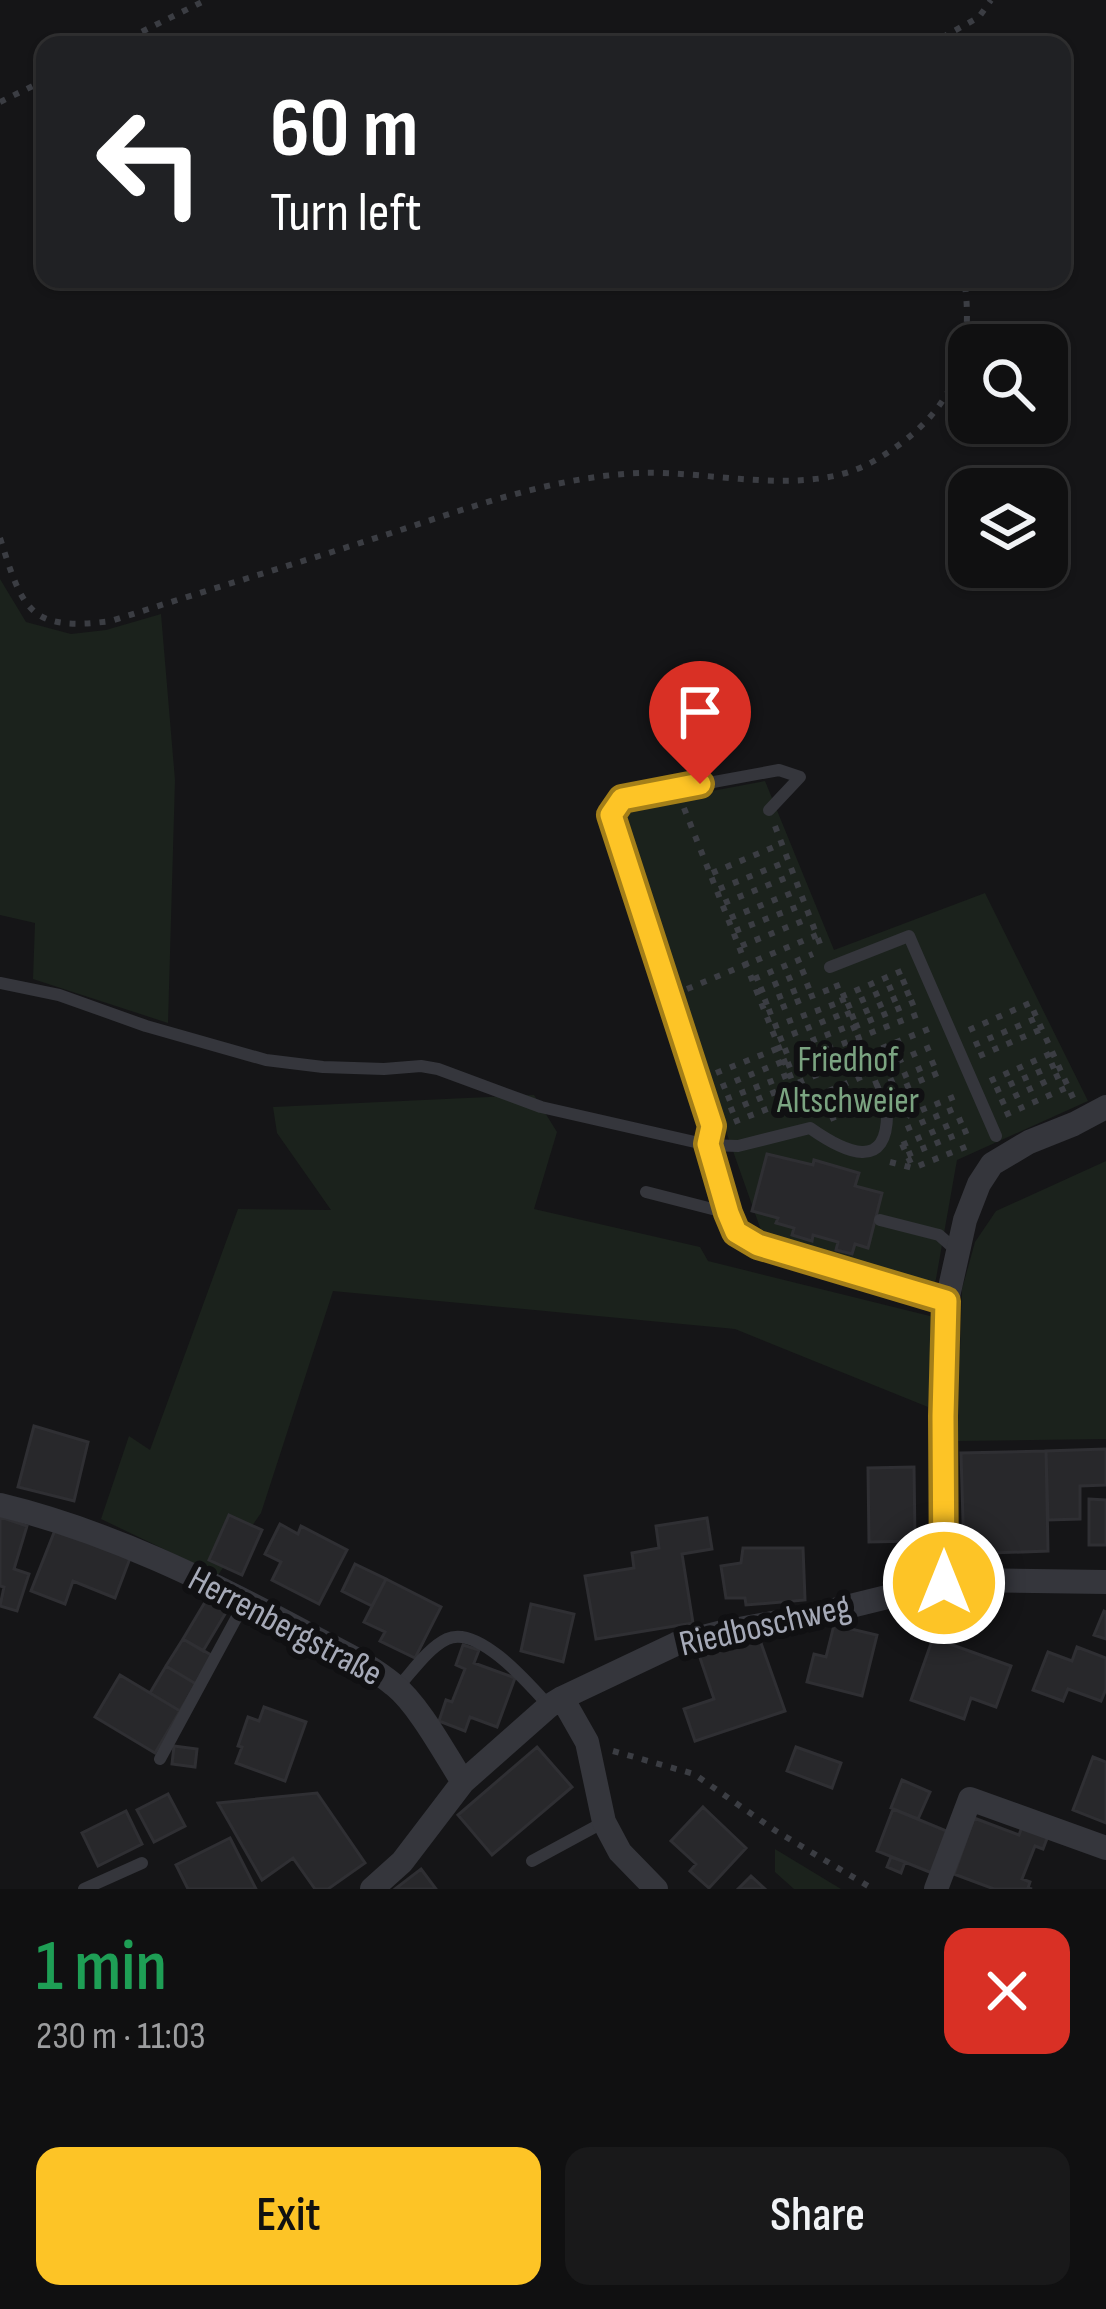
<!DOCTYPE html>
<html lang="en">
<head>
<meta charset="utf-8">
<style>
  :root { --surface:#101011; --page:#19191a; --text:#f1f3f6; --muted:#9c9d9f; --line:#303031; --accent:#fdc426 }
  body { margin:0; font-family:"Sofia Sans Condensed",sans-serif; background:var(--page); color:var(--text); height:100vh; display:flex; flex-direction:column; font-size:45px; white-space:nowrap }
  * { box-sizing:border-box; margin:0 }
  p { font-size:39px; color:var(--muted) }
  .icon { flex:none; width:66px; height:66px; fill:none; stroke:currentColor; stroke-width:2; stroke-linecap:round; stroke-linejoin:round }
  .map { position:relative; height:1889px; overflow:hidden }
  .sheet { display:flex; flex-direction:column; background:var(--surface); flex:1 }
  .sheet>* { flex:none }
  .top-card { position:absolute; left:36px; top:36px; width:1035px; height:252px; border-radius:24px; box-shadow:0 3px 9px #0004,0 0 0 3px var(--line); background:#202124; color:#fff; overflow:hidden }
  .fabs { position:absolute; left:948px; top:324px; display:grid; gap:24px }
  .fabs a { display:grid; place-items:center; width:120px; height:120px; border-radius:24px; background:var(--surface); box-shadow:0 3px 9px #0004,0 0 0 3px var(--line); font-size:60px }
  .pin { position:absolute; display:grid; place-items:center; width:102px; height:102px; color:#fff; margin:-123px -51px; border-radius:50% 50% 50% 0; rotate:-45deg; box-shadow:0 0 12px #0007 }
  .pin .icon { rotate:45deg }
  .me { position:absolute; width:132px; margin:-66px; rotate:0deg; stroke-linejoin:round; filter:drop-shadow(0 0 9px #0008) }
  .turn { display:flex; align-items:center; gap:42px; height:252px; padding:0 36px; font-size:54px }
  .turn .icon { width:156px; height:156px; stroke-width:2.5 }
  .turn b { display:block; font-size:84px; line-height:102px }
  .round { display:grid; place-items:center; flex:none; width:126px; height:126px; border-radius:24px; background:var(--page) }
  .overview { display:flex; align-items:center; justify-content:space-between; height:204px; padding:0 36px }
  h1 { font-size:72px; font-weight:600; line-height:90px; color:#1e9e55 }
  .cta { display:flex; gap:24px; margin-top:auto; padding:24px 36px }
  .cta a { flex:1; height:138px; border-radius:24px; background:var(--accent); color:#111; font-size:48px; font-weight:600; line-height:138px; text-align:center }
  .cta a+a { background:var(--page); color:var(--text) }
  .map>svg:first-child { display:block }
  .green { fill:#1b221c }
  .building { fill:#28282b; stroke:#2f2f33; stroke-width:3 }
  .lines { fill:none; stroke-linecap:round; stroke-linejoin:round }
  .path { stroke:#3b3d43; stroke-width:6; stroke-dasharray:6 9; stroke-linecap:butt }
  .service { stroke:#35363c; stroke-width:12 }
  .minor { stroke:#35363c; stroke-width:24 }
  .route-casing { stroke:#a47f19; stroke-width:30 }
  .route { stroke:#fdc426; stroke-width:21 }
  .labels { text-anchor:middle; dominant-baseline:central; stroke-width:12; stroke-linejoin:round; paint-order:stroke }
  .park-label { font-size:36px; fill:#7ba481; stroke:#101012 }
  .street-label { font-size:36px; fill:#a6aab8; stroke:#101012 }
</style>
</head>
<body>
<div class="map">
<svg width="1106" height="1889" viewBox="0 0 1106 1889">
  <rect width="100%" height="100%" fill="#151517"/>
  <path class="green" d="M0,579L26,622L71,634L106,630L161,614L175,780L168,1023L33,979L35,923L0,915Z
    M765,781L834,950L985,893L1088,1101L957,1160L934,1290L763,1236L673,981L620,818L632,806Z
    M534,1095L557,1132L534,1209L700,1247L708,1261L934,1317L928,1407L735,1329L333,1291L261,1513L218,1575L101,1519L129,1436L150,1450L238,1209L331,1210L277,1133L273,1107Z
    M1106,1161V1439L957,1441L962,1289L975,1242L996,1211Z
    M775,1849L841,1889H794L775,1872Z"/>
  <path class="building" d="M767,1154L813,1165L814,1160L859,1173L855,1186L882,1193L868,1248L855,1244L852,1254L836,1250L838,1242L813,1235L812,1241L792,1235L794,1228L776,1223L778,1218L752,1211Z
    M34,1426L88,1442L74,1501L18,1487Z
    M1106,1449V1485L1080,1486V1519L1048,1520L1046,1451Z
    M1046,1451L1048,1551L964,1554L961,1453Z
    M914,1467L915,1541L869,1542L868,1468Z
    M1089,1499L1106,1500V1545H1089Z
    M229,1515L262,1530L242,1575L209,1560Z
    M0,1517L27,1526L14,1569L29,1574L17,1611L0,1606L4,1587L0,1586Z
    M707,1518L712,1549L682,1554L693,1623L596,1639L585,1576L634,1568L632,1553L659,1548L656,1526Z
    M280,1524L298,1534L301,1526L347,1550L319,1604L272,1580L281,1562L265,1554Z
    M57,1525L132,1553L115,1598L73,1581L65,1604L31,1591Z
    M743,1548H803L805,1600L746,1605L745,1598H726L721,1566L741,1563Z
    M355,1564L386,1579L372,1606L342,1591Z
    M386,1579L441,1607L415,1658L380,1641L385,1632L364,1622Z
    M211,1592L231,1604L203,1651L183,1639Z
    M531,1604L574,1614L563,1662L521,1651Z
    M1104,1611L1106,1612V1639L1094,1635Z
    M834,1625L877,1635L862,1696L807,1682L814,1654L826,1657Z
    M756,1629L785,1711L695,1741L684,1709L714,1699L697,1649Z
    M933,1638L1011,1666L996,1707L971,1698L964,1719L911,1700Z
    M183,1639L213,1656L196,1684L166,1666Z
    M463,1645L479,1650L474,1663L515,1678L497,1727L470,1717L465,1731L439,1721L446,1700L452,1702L465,1669L456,1665Z
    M1077,1647L1106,1658V1689L1101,1701L1068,1689L1063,1701L1033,1690L1048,1652L1072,1661Z
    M166,1666L196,1684L180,1711L150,1693Z
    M120,1675L180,1711L155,1753L95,1717Z
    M264,1707L306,1722L285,1781L236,1763L242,1747L238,1746L248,1717L259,1721Z
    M174,1746L197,1749L195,1767L172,1764Z
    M537,1747L572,1787L492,1855L458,1815Z
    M796,1747L841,1763L832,1788L787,1771Z
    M1093,1757L1106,1762V1823L1073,1810Z
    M902,1780L930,1792L918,1819L891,1808Z
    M317,1793L365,1863L328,1889H315L293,1858L262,1880L218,1803Z
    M168,1794L185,1826L154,1842L137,1810Z
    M703,1807L746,1848L709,1888L690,1871L696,1864L671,1841Z
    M893,1809L949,1832L932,1873L877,1851Z
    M126,1811L142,1844L98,1866L82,1833Z
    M974,1818L1019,1835L1022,1827L1048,1836L1043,1849L1035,1846L1022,1879L1030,1882L1028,1888L1032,1889H994L954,1874Z
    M230,1838L256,1889H188L176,1865Z
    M891,1857L905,1862L901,1873L887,1867Z
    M421,1869L436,1889H395Z
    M751,1876L765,1889H738Z"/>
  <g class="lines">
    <path class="path" d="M115,45L206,0
      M929,45L979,17L991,0
      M0,102L45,80
      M0,538C23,610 29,632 111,621C201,592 292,565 382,536C466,509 550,477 639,473C712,470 808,499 874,461C947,419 977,363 964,279
      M684,808L803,1108
      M775,826L822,949
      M712,873L781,844
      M719,889L788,861
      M724,903L793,875
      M730,918L799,890
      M735,931L805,904
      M741,946L810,918
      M754,979L813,954
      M836,983L880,1093
      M687,989L817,935
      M759,991L813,968
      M841,997L906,969
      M763,1003L818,982
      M846,1007L911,979
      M767,1013L833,988
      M850,1018L915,990
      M773,1027L843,1001
      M854,1027L919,1000
      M969,1030L1030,1003L1074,1100
      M778,1040L847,1012
      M974,1045L1037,1018
      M783,1052L852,1025
      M979,1056L1042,1029
      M786,1066L924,1012
      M716,1073L779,1048
      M990,1081L1052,1053
      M721,1087L784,1061
      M995,1091L1057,1064
      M891,1093L945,1070
      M726,1099L790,1074
      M801,1103L935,1045
      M1000,1103L1062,1074
      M729,1111L931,1028
      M820,1112L940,1060
      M1005,1115L1068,1087
      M907,1116L956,1096
      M830,1119L868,1103
      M734,1122L798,1097
      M906,1129L961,1106
      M902,1144L913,1168
      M902,1145L966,1118
      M907,1155L971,1129
      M890,1162L913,1168L973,1144
      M613,1751L694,1774L776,1831L873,1889"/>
    <path class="service" d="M769,810L800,777L779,770L621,799L611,815L712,1126L708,1145L738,1146L810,1128C844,1152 889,1174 887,1110
      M830,967L909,936L996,1136
      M0,983L59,995L146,1026L266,1060L323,1067L384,1069L421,1066L438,1069L541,1107L708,1145L736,1232L757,1245L947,1301
      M646,1192L728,1213
      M880,1220L939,1235L957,1251
      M398,1687C412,1672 428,1648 447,1639C478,1624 530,1685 549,1706
      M160,1759L245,1602
      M532,1861L604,1822
      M84,1889L142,1863"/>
    <path class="minor" d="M0,1505C108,1531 209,1581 306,1633C335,1649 368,1663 394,1685C419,1705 445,1754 463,1782
      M944,1583L943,1416L947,1301L965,1220L979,1184L992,1164L1029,1142L1074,1124L1106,1107
      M562,1698L587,1742L604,1822L620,1852L656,1889
      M372,1889L402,1862L463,1782L549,1706L562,1698L676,1644L723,1632L810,1616L944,1583L966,1580L1106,1582
      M936,1889L970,1799L1106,1848"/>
  </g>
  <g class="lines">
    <defs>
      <path id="route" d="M700,784L622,799L611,815L712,1126L708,1144L728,1213L736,1232L758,1245L946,1301L943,1416L944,1583"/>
    </defs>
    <use href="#route" class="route-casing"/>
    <use href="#route" class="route"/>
  </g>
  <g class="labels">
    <g class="park-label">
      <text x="848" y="1060">Friedhof<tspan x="848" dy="41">Altschweier</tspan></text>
    </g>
    <g class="street-label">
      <text transform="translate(765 1626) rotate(-13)">Riedboschweg</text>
      <text transform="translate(285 1627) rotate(28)">Herrenbergstraße</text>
    </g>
  </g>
</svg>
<div class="fabs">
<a><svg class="icon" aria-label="search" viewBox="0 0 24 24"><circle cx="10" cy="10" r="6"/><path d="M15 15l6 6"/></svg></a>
<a><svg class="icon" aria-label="layers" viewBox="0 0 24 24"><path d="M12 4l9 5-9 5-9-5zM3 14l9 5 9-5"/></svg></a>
</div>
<div class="pin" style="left:700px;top:784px;background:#d93025"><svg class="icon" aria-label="arrive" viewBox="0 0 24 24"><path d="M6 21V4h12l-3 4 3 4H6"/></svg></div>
<svg class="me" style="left:944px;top:1583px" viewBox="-20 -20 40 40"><circle r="17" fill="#fdc426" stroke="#fff" stroke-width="3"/><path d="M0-11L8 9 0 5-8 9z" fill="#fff"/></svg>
<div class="top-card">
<div class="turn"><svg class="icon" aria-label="left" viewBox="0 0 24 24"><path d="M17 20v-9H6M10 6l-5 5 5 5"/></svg><div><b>60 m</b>Turn left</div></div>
</div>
</div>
<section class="sheet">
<div class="overview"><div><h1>1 min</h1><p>230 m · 11:03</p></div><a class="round" style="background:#d93025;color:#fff"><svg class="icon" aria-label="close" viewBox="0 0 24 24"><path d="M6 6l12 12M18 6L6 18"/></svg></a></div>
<div class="cta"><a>Exit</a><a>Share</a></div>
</section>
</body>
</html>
